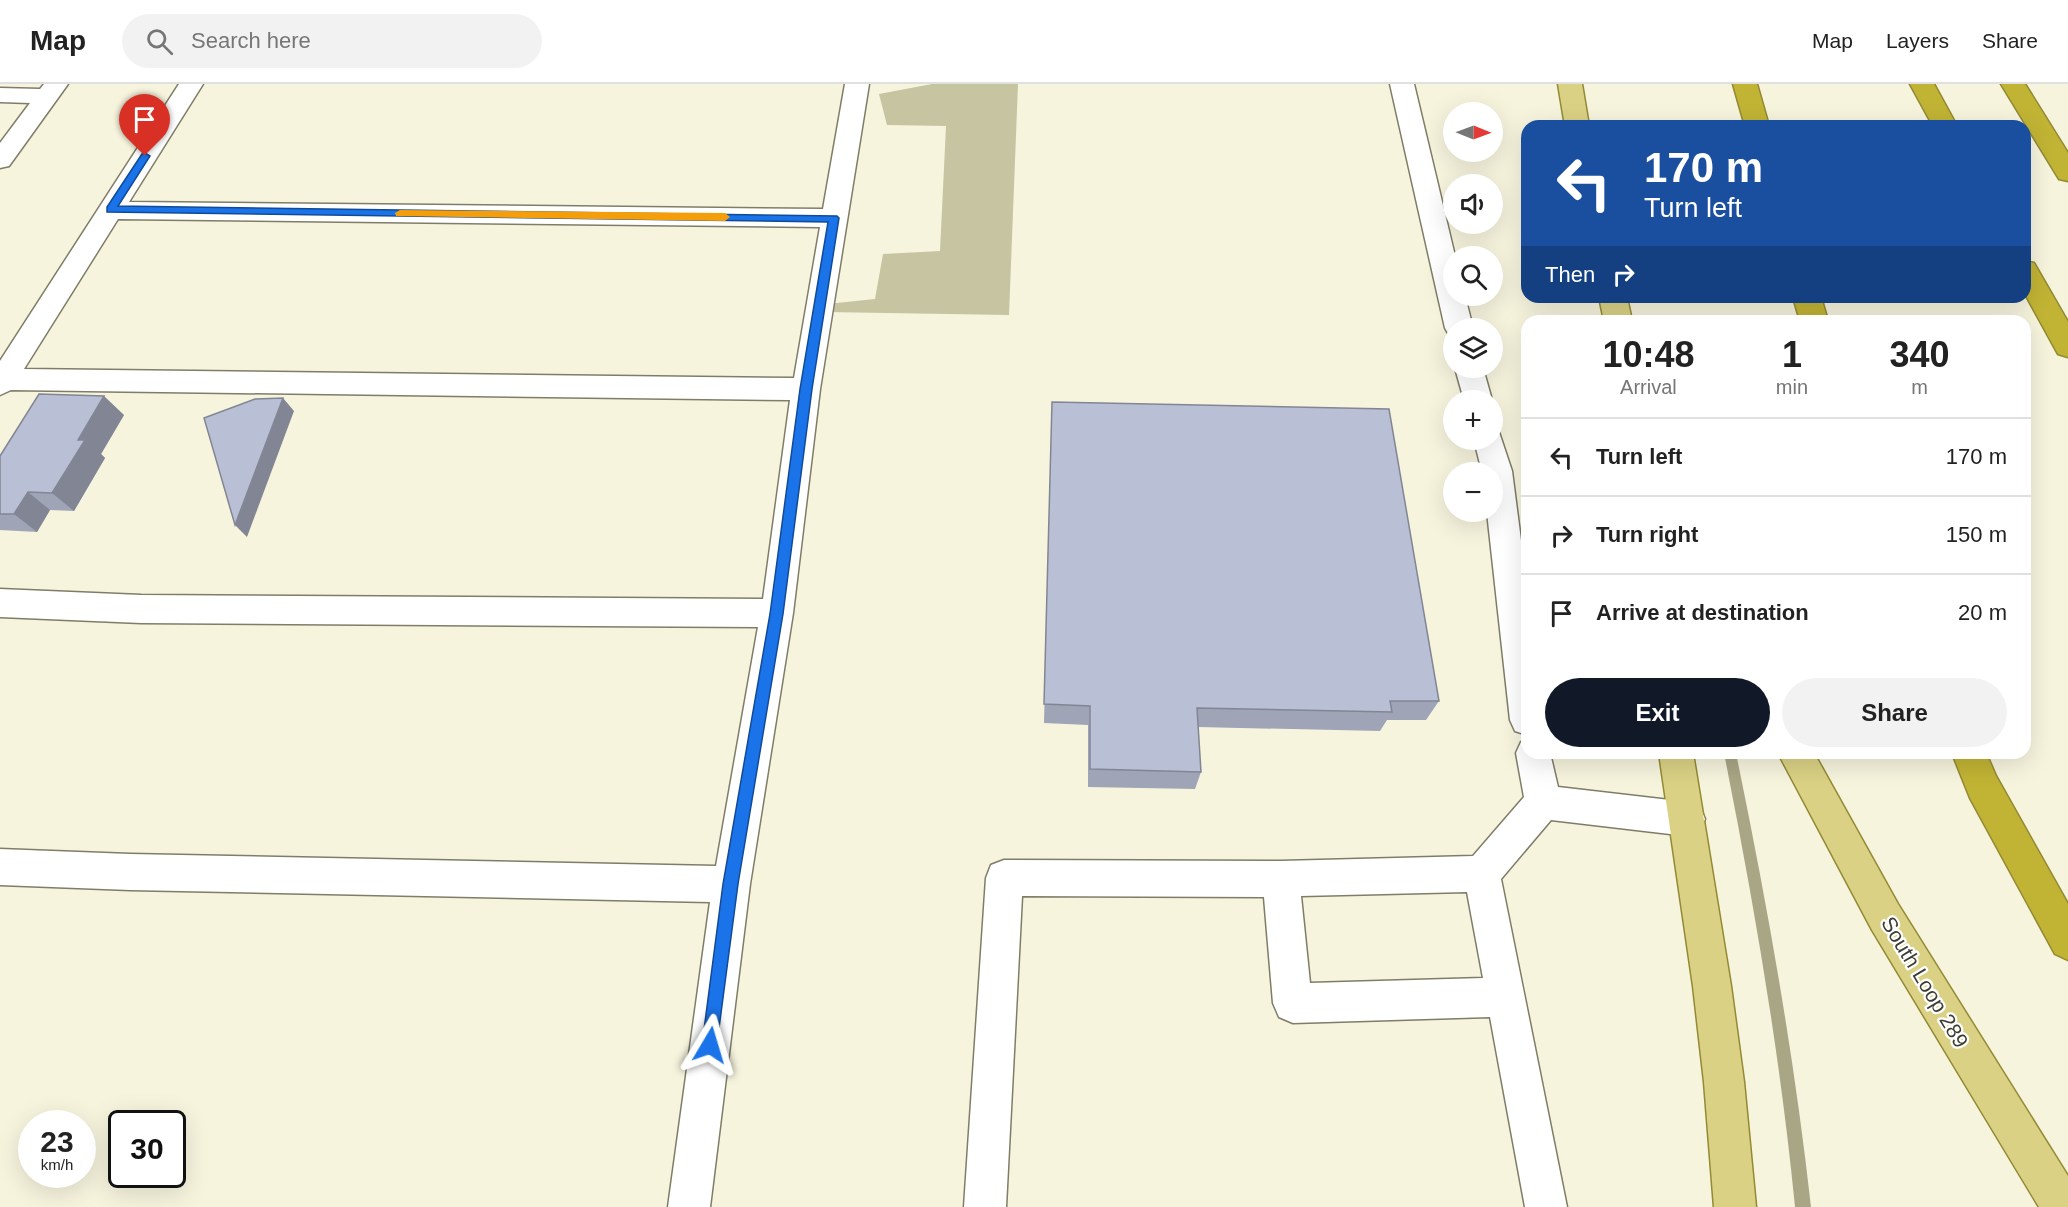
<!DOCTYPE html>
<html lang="en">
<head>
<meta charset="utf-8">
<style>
  :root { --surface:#fff; --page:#f2f2f2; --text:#222; --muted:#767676; --line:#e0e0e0; --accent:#111827 }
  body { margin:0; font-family:Helvetica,sans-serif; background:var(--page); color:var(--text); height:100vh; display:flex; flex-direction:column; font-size:22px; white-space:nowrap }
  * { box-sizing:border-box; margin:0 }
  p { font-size:20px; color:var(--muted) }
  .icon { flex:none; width:33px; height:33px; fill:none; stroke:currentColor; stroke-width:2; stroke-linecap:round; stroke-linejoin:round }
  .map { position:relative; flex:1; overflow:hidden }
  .sheet { position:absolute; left:1521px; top:231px; width:510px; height:444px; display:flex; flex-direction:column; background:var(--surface); border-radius:18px; box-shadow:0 6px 24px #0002 }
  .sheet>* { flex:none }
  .hud { position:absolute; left:1521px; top:36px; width:510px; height:183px; border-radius:18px; box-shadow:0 6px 24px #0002; background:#1a4fa0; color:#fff; overflow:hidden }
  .needle { width:39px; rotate:91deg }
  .buttons { position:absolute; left:1443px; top:18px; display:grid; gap:12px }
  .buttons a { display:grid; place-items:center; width:60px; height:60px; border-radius:50%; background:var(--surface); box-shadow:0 6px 24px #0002; font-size:30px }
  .speed { position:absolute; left:18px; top:1026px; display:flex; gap:12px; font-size:30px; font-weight:700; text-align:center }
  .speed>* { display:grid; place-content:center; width:78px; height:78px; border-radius:50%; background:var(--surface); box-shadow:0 6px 24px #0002; line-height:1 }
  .speed small { font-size:15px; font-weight:400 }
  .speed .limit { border:3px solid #111; border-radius:9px; background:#fff; color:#111 }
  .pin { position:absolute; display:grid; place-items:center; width:51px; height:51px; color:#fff; margin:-62px -26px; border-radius:50% 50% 50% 0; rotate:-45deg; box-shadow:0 0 6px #0007 }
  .pin .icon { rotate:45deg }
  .me { position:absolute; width:66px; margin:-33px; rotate:7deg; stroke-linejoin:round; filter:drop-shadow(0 0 4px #0008) }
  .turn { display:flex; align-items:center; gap:21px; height:126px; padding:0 24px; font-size:27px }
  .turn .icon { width:78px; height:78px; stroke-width:2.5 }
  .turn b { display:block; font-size:42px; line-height:51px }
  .then { display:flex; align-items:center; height:57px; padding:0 24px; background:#0003; gap:12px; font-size:22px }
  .eta { display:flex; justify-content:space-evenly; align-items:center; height:102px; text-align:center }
  .eta b { font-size:36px; font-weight:700; line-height:42px }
  .button { display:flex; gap:12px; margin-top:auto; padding:12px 24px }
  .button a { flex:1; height:69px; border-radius:36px; background:var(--accent); color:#fff; font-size:24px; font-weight:700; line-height:69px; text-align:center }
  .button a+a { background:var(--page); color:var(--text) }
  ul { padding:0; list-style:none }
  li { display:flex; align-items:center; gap:18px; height:78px; padding:0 24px; border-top:2px solid var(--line) }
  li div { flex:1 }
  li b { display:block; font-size:22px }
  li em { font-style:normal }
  header { display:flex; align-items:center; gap:36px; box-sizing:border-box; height:84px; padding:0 30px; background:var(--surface); border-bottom:2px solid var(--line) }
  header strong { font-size:28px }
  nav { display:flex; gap:33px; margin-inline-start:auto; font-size:21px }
  .search { width:420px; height:54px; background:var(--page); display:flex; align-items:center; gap:15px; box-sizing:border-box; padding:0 21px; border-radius:33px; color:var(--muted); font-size:22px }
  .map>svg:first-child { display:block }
  .forest { fill:#c7c4a2 }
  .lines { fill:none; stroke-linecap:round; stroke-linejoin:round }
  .stream { fill:#a9a685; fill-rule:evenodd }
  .minor-casing { stroke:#7f7d68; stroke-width:3 }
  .major-casing { stroke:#938a34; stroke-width:3 }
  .highway-casing { stroke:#938a34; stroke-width:3 }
  .minor { fill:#fff; fill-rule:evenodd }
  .major { fill:#dad185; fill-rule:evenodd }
  .highway { fill:#c1b334; fill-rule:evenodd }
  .wall { fill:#9fa4b6 }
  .shaded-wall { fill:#828694 }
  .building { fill:#b9bfd4; stroke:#828694; stroke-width:1.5 }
  .route { fill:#1a73e8; stroke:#114b97; stroke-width:1.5 }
  .slow { fill:#f59e0b }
  .labels { text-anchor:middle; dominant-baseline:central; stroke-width:4.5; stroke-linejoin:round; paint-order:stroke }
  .street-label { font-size:21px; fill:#3d3d33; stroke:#fff }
</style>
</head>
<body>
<header>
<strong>Map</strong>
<div class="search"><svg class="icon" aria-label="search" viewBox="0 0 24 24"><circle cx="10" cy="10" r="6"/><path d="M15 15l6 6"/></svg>Search here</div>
<nav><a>Map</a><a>Layers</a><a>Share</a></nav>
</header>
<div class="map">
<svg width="2068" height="1123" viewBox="0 0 2068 1123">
  <rect width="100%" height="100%" fill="#f6f4dd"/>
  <path class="forest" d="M932,0H1018L1009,231L826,228L827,220L875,215L883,170L940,167L946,42L887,41L879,10Z"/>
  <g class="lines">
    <path class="stream" d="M1724,669H1736C1767,819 1794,970 1811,1123H1795C1780,970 1754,820 1724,669Z"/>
    <defs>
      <path id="minor" d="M44,0H68L9,82L0,84V59L30,19L0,18V4L40,5Z
        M179,0H203L129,118L823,125L845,0H869L820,305L793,529L750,800L710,1123H668L710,818L130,806L0,801V765L130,770L716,782L758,543L141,539L0,533V505L141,511L763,515L790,316L11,306L0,311V277ZM118,135L820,143L794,294L24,285Z
        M1390,0H1414L1455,172H1454V212H1465L1473,244H1454V252L1449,251L1445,244Z
        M1455,284H1483L1492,316H1464Z
        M1492,346L1499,348L1512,387L1527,503V651L1515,647L1510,636L1487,428H1492V388H1482L1474,356H1492Z
        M1527,655V669H1550L1558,703L1687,718L1700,723L1705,735L1700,747L1687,752L1551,736L1501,795L1567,1123H1525L1490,933L1293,939L1279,933L1273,919L1264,813L1022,812L1006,1123H964L986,794L991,781L1004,776L1281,777L1473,772L1524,713L1516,669L1521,658ZM1467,808L1483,894L1310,899L1301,812Z"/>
      <path id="major" d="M1558,0H1582L1589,42H1565Z
        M1599,213H1627L1632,237H1604Z
        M1659,669H1693L1731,902L1744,998L1756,1123H1714L1704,998L1693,902Z
        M1778,669H1814L1898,820L2068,1092V1123H2039L1872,846Z"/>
      <path id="highway" d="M1733,0H1757L1769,42H1745Z
        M1910,0H1934L1957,42H1933Z
        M2001,0H2025L2068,69V97L2059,95Z
        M2025,177L2034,179L2068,238V273L2058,270L2025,210Z
        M1793,213H1821L1828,237H1800Z
        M1952,669H1986L1996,692L2068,820V876L2055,870L1970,714Z"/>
    </defs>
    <use href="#minor" class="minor-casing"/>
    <use href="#major" class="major-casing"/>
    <use href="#highway" class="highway-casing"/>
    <use href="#minor" class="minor"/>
    <use href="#major" class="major"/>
    <use href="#highway" class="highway"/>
  </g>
  <path class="wall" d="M1052,318L1439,617L1426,636H1387L1380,647L1198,643L1201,688L1195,705L1088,703V641L1044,639Z
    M124,331L101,370L105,374L74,427L50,426L37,448L0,446V372Z"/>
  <path class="shaded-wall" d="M104,312L124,331L101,370L105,374L74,427L52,409L78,356Z
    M283,314L294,327L247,453L235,441Z
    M28,408L50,426L37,448L14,430Z"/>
  <path class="building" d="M39,310L104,312L78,356H85L52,409L28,408L14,430H0V372Z
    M283,314L235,441L204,334L255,315Z
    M1052,318L1389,325L1439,617H1390L1392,628L1197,624L1201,688L1090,685V622L1044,620Z"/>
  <path class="route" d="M145,69L150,72L118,122L837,132L839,134L812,305L783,530L738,800L716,967L710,970L704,967L702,961L723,800L770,530L800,305L828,138L107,128V123L142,70Z"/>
  <path class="slow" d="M400,126L725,129L730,133L725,137L396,132L395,129Z"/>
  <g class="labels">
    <g class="street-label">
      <text transform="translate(1925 898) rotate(59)">South Loop 289</text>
    </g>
  </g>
</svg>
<div class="buttons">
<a><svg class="needle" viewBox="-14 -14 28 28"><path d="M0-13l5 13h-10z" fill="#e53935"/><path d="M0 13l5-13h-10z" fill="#767676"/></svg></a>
<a><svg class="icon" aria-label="sound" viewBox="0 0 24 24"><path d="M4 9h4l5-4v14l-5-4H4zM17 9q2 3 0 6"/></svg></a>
<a><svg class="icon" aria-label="search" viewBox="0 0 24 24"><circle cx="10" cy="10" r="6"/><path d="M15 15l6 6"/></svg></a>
<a><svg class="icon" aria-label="layers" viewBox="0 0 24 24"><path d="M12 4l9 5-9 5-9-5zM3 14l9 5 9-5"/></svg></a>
<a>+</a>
<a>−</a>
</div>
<div class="speed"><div>23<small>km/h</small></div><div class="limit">30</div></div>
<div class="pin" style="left:145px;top:72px;background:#d93025"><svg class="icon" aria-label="arrive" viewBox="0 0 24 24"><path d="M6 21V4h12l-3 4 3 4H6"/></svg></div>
<svg class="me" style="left:710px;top:961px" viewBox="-20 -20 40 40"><path d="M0-17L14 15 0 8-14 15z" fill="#1a73e8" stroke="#fff" stroke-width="4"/></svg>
<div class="hud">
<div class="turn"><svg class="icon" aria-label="left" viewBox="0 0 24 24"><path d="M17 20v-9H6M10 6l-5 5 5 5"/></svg><div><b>170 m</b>Turn left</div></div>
<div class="then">Then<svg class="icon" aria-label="right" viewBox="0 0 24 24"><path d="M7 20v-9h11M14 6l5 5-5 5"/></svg></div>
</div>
<section class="sheet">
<div class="eta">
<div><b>10:48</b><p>Arrival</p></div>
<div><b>1</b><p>min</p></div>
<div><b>340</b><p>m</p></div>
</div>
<ul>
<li><svg class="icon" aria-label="left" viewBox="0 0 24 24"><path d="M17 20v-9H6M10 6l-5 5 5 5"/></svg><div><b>Turn left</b></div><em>170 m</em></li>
<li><svg class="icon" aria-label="right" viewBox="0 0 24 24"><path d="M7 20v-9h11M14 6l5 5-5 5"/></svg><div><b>Turn right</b></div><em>150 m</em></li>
<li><svg class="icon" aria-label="arrive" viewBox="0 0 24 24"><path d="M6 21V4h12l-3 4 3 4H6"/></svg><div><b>Arrive at destination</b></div><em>20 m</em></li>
</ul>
<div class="button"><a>Exit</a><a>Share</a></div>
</section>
</div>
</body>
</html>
